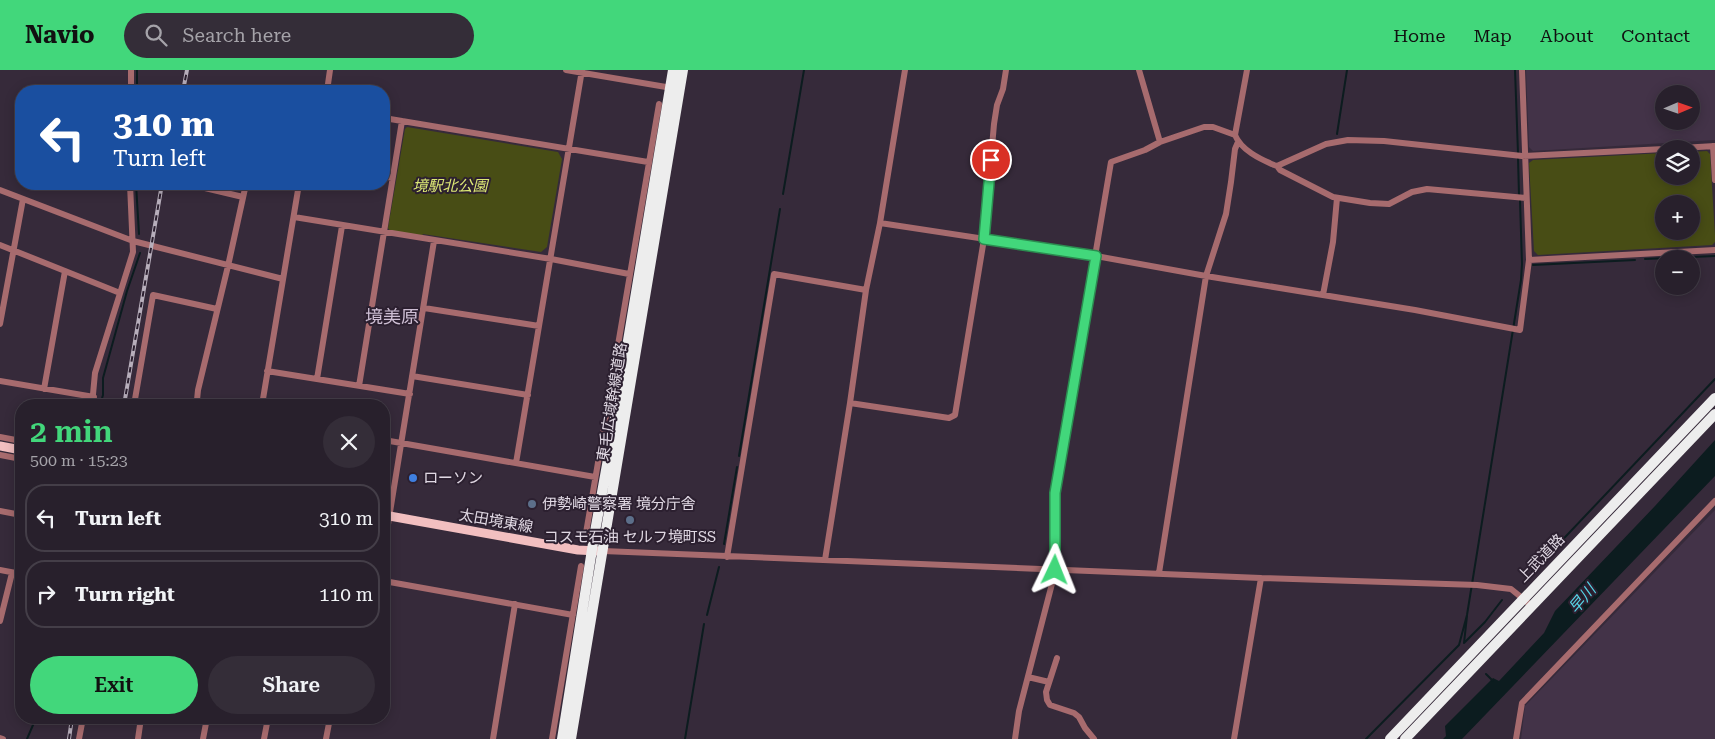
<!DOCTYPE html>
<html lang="en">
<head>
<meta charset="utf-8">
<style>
  :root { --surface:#28202c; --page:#342d38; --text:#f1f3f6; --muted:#a5a3a9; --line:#443e48; --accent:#42d77b }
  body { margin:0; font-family:"Roboto Serif","Noto Sans JP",serif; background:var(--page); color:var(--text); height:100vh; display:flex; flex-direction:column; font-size:19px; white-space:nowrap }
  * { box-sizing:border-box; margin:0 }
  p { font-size:16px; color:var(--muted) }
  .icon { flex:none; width:28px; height:28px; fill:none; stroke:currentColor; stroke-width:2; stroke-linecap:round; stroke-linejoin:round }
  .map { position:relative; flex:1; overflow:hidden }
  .details { position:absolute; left:15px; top:329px; width:375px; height:325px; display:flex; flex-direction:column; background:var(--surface); border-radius:20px; box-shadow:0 2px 12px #0003,0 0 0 1px var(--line) }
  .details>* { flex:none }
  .guide { position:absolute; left:15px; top:15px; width:375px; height:105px; border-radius:20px; box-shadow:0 2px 12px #0003,0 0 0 1px var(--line); background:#1a4fa0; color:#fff; overflow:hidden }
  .needle { width:32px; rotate:88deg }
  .controls { position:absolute; left:1655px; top:15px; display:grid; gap:10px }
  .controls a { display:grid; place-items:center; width:45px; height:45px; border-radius:50%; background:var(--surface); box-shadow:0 2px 12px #0003,0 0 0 1px var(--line); font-size:25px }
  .pin { position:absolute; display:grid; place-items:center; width:42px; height:42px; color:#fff; margin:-21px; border:2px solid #fff; border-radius:50%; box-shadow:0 1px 5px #0007 }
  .me { position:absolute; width:55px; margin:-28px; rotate:2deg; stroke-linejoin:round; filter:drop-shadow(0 0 4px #0008) }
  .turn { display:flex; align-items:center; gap:18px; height:105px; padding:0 15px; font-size:22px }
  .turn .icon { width:65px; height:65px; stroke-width:2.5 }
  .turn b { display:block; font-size:35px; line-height:42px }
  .round { display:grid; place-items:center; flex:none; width:52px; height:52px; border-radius:26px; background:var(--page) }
  .overview { display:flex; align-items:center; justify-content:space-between; height:85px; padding:0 15px }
  h1 { font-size:30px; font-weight:600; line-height:38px; color:var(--accent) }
  .primary-button { display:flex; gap:10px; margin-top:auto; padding:10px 15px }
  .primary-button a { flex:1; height:58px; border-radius:30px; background:var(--accent); color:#111; font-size:20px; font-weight:600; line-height:58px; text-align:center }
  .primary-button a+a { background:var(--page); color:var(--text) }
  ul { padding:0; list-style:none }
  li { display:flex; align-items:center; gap:15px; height:68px; margin:0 10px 8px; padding:0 5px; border:2px solid var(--line); border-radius:20px }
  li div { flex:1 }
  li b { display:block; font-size:19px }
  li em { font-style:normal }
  header { display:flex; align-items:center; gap:30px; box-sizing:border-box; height:70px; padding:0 25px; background:var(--accent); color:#111 }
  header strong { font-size:24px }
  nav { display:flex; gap:28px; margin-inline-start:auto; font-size:18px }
  .search { width:350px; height:45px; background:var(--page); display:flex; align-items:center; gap:12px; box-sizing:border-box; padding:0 18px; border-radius:28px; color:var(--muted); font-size:19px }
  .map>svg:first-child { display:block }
  .built { fill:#433348; fill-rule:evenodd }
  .green { fill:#484d15; fill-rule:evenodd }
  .water { fill:#0c1c1f }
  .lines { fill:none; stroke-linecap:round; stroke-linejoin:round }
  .stream { stroke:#0c1c1f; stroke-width:2 }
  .minor { stroke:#a76b6e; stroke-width:6 }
  .major { stroke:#f2bfc0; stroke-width:9 }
  .highway { stroke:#ededed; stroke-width:10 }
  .rail-casing { stroke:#b7aebb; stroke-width:4 }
  .rail { stroke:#2c2030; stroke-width:2; stroke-dasharray:5.5; stroke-linecap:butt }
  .route-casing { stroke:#2b8c50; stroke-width:12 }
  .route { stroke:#42d77b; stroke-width:9 }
  .shop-dot { fill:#3f7fe0; stroke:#2c2030; stroke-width:2 }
  .service-dot { fill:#5c6f8a; stroke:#2c2030; stroke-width:2 }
  .labels { text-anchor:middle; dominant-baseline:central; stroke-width:4; stroke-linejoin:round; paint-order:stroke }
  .park-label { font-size:15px; font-style:italic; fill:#dde975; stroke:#2c2030 }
  .street-label { font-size:15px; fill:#e0d8e3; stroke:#2c2030 }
  .poi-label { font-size:15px; fill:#e0d8e3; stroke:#2c2030; text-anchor:start }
  .water-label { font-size:16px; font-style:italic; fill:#55d4e6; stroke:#2c2030 }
  .quarter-label { font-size:18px; fill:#cebfd4; stroke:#2c2030 }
</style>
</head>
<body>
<header>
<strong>Navio</strong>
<div class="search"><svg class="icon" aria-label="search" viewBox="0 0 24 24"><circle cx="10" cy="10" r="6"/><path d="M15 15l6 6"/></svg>Search here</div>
<nav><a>Home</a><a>Map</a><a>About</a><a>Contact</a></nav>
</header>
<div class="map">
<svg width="1715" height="669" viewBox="0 0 1715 669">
  <rect width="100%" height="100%" fill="#362a3a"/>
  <path class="built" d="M1526,0H1715V70L1533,81L1529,77ZM1664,24H1691V51H1664Z
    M1715,440V669H1521L1525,636Z"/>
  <path class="green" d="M407,57L558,82L562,89L547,177L541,182L423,164L422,166L390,161L388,158L405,59Z
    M1707,81L1710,84L1715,165V172L1712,175L1538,185L1534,181L1529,93L1533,90L1664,83V106H1691V82ZM1664,134H1691V161H1664Z"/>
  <path class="water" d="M1715,370V406L1462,669H1443L1446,666L1445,656L1493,608L1499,611L1544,563L1555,541L1655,436Z"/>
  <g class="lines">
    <path class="stream" d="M1515,0L1518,83
      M137,21V0
      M1337,64L1347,0
      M1518,88L1519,125
      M136,114L139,164
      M783,124L804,0
      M1645,189L1715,186
      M1533,195L1635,190
      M100,335L103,325V308L127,221L140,183
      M739,386L780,139
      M724,474L737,397
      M1532,502L1715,309
      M707,545L719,497
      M1464,573L1485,552L1502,530
      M1464,573L1467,546
      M1486,604L1493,611
      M27,669L36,648
      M685,669L704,554
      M1366,669L1459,575L1467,545L1521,210L1522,194L1520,130"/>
    <path class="minor" d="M131,0V21
      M566,0L672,18
      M1139,0L1160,72
      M1247,0L1235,65C1241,80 1260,89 1274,95L1277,96L1326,74L1348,70L1384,71L1522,86L1664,79
      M196,21L197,17L219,21
      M327,21L330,0
      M384,48L648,92
      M1713,76L1715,110
      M1664,79L1715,76
      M1277,96L1280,100L1333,127L1370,133L1389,134L1412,122L1427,119L1526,128
      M384,106L392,108
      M188,114L243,127
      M0,120L133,171L283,209
      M294,147L551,189L629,204
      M880,153L1096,186L1206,206L1415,240L1520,260L1529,190L1522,0
      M0,175L120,223
      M1529,190L1715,180
      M1323,225L1333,172L1337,128
      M424,238L539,256
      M0,254L23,129
      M267,301L410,324
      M412,306L528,325
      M317,309L342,156
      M0,311L94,327
      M359,316L402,51
      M44,319L65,201
      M850,333L949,348L955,345L984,169L994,54L997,35L1003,19L1006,0
      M92,335L95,303L133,182L130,114
      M134,335L153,225L217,239
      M200,335L197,330L198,320L228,196L246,114
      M262,335L299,114
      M0,367L21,371
      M384,370L595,407
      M0,385L21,389
      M516,393L582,0
      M0,441L21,445
      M586,463L659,34
      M384,479L434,171
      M603,481L1261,508L1477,515L1511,519L1532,536
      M727,487L774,204L866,220
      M825,490L850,333L866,220L880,153L905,0
      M0,500L21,504
      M1159,503L1206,206L1226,144L1231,112L1235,79L1238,72
      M384,511L573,545
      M0,551L12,503
      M1057,588L1046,622L1047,630L1050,635L1074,643L1079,647L1085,658L1094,669
      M1028,607L1049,612
      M0,668L3,669
      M79,669L83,648
      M138,669L141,648
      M203,669L207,648
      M264,669L268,648
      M326,669L330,648
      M493,669L515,534
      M552,669L581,496
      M1015,669L1019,641L1054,506L1056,489L1055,423L1111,92L1145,80L1160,72L1204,57H1213L1235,65
      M1234,669L1261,508
      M1516,669L1522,633L1715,431"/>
    <path class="major" d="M0,376L21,380
      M384,445L578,480L598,481"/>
    <path class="highway" d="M562,669L594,467L612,367L673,0
      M571,669L683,0
      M1390,669L1715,328
      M1405,669L1715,344"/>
    <defs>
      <path id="rail" d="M183,21L187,0
        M124,335L162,114
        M69,669L72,648"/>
    </defs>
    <use href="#rail" class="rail-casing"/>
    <use href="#rail" class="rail"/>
  </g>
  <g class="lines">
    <defs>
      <path id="route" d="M991,90L984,169L1096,186L1055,423V500"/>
    </defs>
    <use href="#route" class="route-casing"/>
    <use href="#route" class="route"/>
  </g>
  <circle class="shop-dot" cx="413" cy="408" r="5"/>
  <g class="service-dot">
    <circle cx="532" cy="434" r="5"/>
    <circle cx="630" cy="450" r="5"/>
  </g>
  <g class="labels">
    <g class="park-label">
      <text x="450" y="116">境駅北公園</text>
    </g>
    <g class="street-label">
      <text transform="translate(612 332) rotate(-81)">東毛広域幹線道路</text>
      <text transform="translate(496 451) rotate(10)">太田境東線</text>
      <text transform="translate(1541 488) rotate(-46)">上武道路</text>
    </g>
    <g class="poi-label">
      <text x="423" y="408">ローソン</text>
      <text x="542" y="434">伊勢崎警察署 境分庁舎</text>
      <text x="630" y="467" text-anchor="middle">コスモ石油 セルフ境町SS</text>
    </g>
    <g class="water-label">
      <text transform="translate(1582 529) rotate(-50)">早川</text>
    </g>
    <g class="quarter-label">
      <text x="392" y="246">境美原</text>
    </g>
  </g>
</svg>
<div class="controls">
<a><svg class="needle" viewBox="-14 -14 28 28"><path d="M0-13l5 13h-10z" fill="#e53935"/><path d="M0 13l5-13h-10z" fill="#a5a3a9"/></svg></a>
<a><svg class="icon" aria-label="layers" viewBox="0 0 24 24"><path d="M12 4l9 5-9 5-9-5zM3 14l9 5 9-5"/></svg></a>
<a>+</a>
<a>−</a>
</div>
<div class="pin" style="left:991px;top:90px;background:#d93025"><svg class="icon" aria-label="arrive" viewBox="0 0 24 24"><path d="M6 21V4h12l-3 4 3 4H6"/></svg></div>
<svg class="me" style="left:1055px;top:500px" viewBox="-20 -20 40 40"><path d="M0-17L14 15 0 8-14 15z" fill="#42d77b" stroke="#fff" stroke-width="4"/></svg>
<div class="guide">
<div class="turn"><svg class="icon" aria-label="left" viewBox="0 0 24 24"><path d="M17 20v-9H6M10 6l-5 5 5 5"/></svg><div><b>310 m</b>Turn left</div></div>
</div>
<section class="details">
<div class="overview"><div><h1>2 min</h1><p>500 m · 15:23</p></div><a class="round"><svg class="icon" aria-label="close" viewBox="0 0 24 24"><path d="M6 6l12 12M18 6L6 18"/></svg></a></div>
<ul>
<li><svg class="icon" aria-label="left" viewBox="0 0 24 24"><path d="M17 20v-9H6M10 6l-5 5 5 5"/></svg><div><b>Turn left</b></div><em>310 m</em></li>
<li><svg class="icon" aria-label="right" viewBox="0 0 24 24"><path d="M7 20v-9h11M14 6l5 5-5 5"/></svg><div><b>Turn right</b></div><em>110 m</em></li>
</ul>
<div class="primary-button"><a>Exit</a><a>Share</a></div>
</section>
</div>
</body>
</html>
